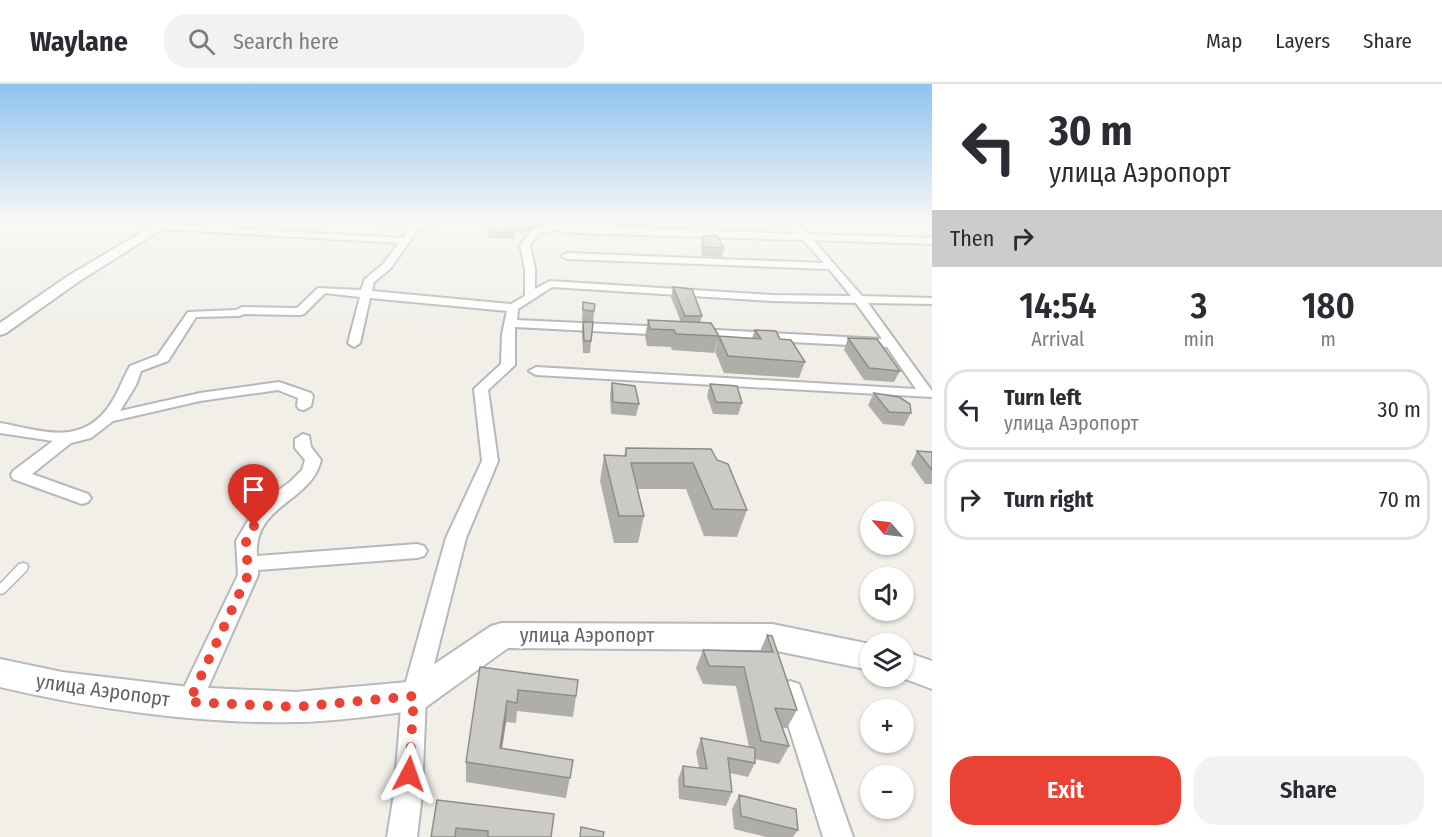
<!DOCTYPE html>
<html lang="en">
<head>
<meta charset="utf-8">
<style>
  :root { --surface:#fff; --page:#f2f2f3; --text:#2b2b33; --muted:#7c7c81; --line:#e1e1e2; --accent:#ea4335 }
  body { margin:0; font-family:"Fira Sans Condensed",sans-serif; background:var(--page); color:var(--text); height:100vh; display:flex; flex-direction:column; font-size:22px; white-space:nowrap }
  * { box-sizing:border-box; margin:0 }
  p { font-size:20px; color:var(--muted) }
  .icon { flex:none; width:33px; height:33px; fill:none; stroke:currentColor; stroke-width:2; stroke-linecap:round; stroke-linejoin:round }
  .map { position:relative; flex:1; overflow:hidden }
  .drawer { display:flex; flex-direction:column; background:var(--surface); width:510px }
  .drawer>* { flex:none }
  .top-card { background:#fff; color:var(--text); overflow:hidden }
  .needle { width:39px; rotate:298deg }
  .tools { position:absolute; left:860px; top:417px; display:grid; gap:12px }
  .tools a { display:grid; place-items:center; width:54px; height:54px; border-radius:50%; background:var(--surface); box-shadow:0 2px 4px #0004; font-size:30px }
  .pin { position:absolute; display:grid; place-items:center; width:51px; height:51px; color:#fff; margin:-62px -26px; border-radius:50% 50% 50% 0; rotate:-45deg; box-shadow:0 0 6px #0007 }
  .pin .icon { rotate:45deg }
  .me { position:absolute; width:66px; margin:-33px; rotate:4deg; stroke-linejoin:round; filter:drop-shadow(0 0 4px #0008) }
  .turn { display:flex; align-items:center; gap:21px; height:126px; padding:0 18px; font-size:27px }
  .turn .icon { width:78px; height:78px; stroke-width:2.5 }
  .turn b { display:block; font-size:42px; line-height:51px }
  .then { display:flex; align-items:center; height:57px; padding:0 18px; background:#0003; gap:12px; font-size:22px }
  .eta { display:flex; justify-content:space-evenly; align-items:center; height:102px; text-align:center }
  .eta b { font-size:36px; font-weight:600; line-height:42px }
  .primary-button { display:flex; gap:12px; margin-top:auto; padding:12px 18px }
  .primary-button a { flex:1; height:69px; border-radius:24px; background:var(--accent); color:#fff; font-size:24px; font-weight:600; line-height:69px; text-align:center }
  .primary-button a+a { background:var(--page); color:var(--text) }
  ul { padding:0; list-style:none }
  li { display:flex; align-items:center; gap:18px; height:81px; margin:0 12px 9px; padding:0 6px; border:3px solid var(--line); border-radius:24px }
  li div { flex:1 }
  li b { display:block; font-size:22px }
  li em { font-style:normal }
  header { display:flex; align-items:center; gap:36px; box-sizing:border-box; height:84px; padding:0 30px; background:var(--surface); border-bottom:2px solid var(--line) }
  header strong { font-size:28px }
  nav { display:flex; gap:33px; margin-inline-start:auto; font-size:21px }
  .search { width:420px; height:54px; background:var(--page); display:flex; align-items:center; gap:15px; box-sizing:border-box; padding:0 21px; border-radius:24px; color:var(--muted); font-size:22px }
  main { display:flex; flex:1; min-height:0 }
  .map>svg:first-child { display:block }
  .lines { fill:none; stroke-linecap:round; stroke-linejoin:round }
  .service-casing { stroke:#b5b8bc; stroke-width:3 }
  .minor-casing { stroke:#b5b8bc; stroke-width:4 }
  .secondary-casing { stroke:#b6babf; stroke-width:4 }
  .service { fill:#fff; fill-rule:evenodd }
  .minor { fill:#fff; fill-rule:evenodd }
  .secondary { fill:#fff; fill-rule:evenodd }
  .wall { fill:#afaea9 }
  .shaded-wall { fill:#8f8d8a }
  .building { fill:#cccac5; stroke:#8f8d8a; stroke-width:1.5 }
  .route { stroke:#ea4335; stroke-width:10; stroke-dasharray:0 18 }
  .labels { text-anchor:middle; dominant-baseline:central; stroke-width:5; stroke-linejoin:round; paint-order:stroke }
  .near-street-label { font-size:20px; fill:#5f6368; stroke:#fff }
</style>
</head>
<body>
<header>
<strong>Waylane</strong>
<div class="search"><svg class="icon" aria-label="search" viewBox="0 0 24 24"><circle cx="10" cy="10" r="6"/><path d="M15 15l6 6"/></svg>Search here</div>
<nav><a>Map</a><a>Layers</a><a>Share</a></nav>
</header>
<main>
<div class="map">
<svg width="932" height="753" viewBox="0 0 932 753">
  <rect width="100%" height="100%" fill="#f1efe8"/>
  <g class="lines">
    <defs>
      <path id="service" d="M23,479L27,480L28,483L27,486L4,509L0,510V500L19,480Z"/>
      <path id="minor" d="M420,138H430L417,147L390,185L374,198L372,207L511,220L525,212V185L520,161L533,146L547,141L797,150L786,138H795L808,150L932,154V160L813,156L862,212L932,214V220L868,219L932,307V313L536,291L529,287L536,283L916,305L887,263L697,253L691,249L697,245L882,255L856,219L772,217L552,203L518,225L517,236L668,243L674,247L668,251L515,243V281L488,306L498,377L466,454L426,612L422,710L417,753H387L394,710L402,612L446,454L482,377L474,305L501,280L502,250L507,227L370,214L360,259L354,263L348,259L360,213L325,209L304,230L300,231L245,230L239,232L196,233L168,277L141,287L136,301L120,327L200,309L279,298L311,309L313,312L311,322L304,326L299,325L297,322L298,314L278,306L200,317L113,337L91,354L71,359L32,390L88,410L91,414L88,418L82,420L13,395L11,391L13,387L53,357L0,349V339C36,345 73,361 102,331C115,318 121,298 130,282L158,271L188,228L236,226L242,223L297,224L318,204L361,206L365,195L382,181L399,159L160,145L156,142L157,140L403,154L411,143ZM553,146L576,149L803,156L824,179L567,169L562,172L567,175L829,185L851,212L772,211L550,197L535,205V185L530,161L539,150Z
        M303,350L309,352L311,363L321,376C311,419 253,420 257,472L417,460L424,462L427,467L424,472L417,474L258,486V491L198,626L189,629L180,626L177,618L238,491L236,457L256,423L291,397L302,386L305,376L295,364V355Z
        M790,597L799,600L802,608L853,753H823L778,608L781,600Z"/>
      <path id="secondary" d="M159,138H173L78,198L6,249L0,251V239L68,192Z
        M502,539L772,540L870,560V586L772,566L508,564L426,623L414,627C375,631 335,638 295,638C199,640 93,625 0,603V575L62,588L189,603L296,608L408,598L491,542Z
        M903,567L932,577V605L897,592H903Z"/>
    </defs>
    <use href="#service" class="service-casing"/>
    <use href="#minor" class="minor-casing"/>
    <use href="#secondary" class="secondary-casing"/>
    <use href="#service" class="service"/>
    <use href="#minor" class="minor"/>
    <use href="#secondary" class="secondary"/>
  </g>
  <path class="wall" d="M347,138H393V144L376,143V140L348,139Z
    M430,138H441L439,141L430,140Z
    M493,138H543L525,149L514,147V155L488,154V147L496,138Z
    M610,138H649L648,142L610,141Z
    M703,152L724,164L722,173L702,172L701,161Z
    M673,203L702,232L700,239L719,252L714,269L672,266L671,263L647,262L645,252L648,236L681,238L671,213Z
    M583,218L595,220L593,238L582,237Z
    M583,238H593L590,269H583L582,249Z
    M755,246L780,255L805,278L799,294L724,289L715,268L719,252L752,254Z
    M848,254L900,287L894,298L864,296L844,266Z
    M612,299L639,320L636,332L611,330L610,311Z
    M710,300L742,319L738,331L713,330L707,312Z
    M874,309L911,329L904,342L883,340L868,321Z
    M626,364L711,365L747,426L737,453L704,452L686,405H637L644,432L638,459H614L600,397L604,371L624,372Z
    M917,367L932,368V400H925L911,380Z
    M767,551L797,626L787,644H782L789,662L779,680L755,675V679L748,693L730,689L732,708L726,722L679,715L678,695L683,682L699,684L696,668L701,654L749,663L736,602L703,600L696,584L703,566L760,567Z
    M480,583L576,612L573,633L517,627L516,639L506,638L502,664L573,676L566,714L466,698V678Z
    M739,711L798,746L793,753H766L734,745L732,725Z
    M437,716L551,753H431Z"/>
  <path class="shaded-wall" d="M532,138H543L525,149V142Z
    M507,617L506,638L499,684L500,664Z"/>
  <path class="building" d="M496,138H532L525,142L513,140L514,148L488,147Z
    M703,152H717L724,164L704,163Z
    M673,203L692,205L702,232H685Z
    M583,218L595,220L594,227L583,226Z
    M648,236L711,239L719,252L676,250L674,246L650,245Z
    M583,238H593L591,257H584Z
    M755,246L776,247L780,255L791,256L805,278L728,272L719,252L761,255Z
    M848,254L877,255L900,287L869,284Z
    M612,299L635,302L639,320L613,318Z
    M710,300L737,302L742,319L716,318Z
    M874,309L899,313L910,320L911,329L889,328Z
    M626,364L711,365L717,376L728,380L747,426L713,425L693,379H631L644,432H619L604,371L626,372Z
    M917,367L932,368V386Z
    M767,551L772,552L797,626L775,624L789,662L761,657L744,583L709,582L703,566L773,568Z
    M480,583L578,596L576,612L518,606L517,619L507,617L500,664L573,676L570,694L466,678Z
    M701,654L755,664V679L728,674L732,708L684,702L683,682L707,685Z
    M739,711L796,725L798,746L741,732Z
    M437,716L554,730L551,753H488V747L456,744L455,753H431Z
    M581,743L604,748L603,753H580Z"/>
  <linearGradient id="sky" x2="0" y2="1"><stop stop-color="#8fc3f1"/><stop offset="0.57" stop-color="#f9f8f5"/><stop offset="1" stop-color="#f9f8f5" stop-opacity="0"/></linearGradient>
  <rect width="932" height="243" fill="url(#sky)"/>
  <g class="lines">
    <path class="route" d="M254,442L246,457L248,491L189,618L296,623L414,612L409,690"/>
  </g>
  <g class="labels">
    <g class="near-street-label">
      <text x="587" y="551">улица Аэропорт</text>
      <text transform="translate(103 606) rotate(8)">улица Аэропорт</text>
    </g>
  </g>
</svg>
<div class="tools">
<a><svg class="needle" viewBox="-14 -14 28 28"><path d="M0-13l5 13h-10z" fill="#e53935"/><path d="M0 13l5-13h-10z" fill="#7c7c81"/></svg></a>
<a><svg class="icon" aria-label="sound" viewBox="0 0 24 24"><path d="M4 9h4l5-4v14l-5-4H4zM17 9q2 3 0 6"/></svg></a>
<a><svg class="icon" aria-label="layers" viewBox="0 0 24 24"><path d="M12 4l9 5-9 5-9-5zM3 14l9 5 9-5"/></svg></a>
<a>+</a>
<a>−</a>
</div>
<div class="pin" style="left:254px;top:442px;background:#d93025"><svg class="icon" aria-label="arrive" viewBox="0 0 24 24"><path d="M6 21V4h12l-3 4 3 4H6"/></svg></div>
<svg class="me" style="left:409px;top:690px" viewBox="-20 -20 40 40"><path d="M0-17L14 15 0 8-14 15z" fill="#ea4335" stroke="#fff" stroke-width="4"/></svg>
</div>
<section class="drawer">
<div class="top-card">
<div class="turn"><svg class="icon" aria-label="left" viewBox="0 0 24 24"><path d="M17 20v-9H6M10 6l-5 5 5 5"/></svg><div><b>30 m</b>улица Аэропорт</div></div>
<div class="then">Then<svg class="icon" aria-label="right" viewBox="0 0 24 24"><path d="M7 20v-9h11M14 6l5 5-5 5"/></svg></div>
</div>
<div class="eta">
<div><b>14:54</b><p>Arrival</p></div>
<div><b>3</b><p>min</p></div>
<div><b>180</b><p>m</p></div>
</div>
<ul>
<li><svg class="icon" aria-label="left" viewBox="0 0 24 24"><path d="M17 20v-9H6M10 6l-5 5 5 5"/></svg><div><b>Turn left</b><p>улица Аэропорт</p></div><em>30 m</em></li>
<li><svg class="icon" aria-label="right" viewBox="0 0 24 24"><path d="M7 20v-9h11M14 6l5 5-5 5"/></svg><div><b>Turn right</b></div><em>70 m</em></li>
</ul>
<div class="primary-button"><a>Exit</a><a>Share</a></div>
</section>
</main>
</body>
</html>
